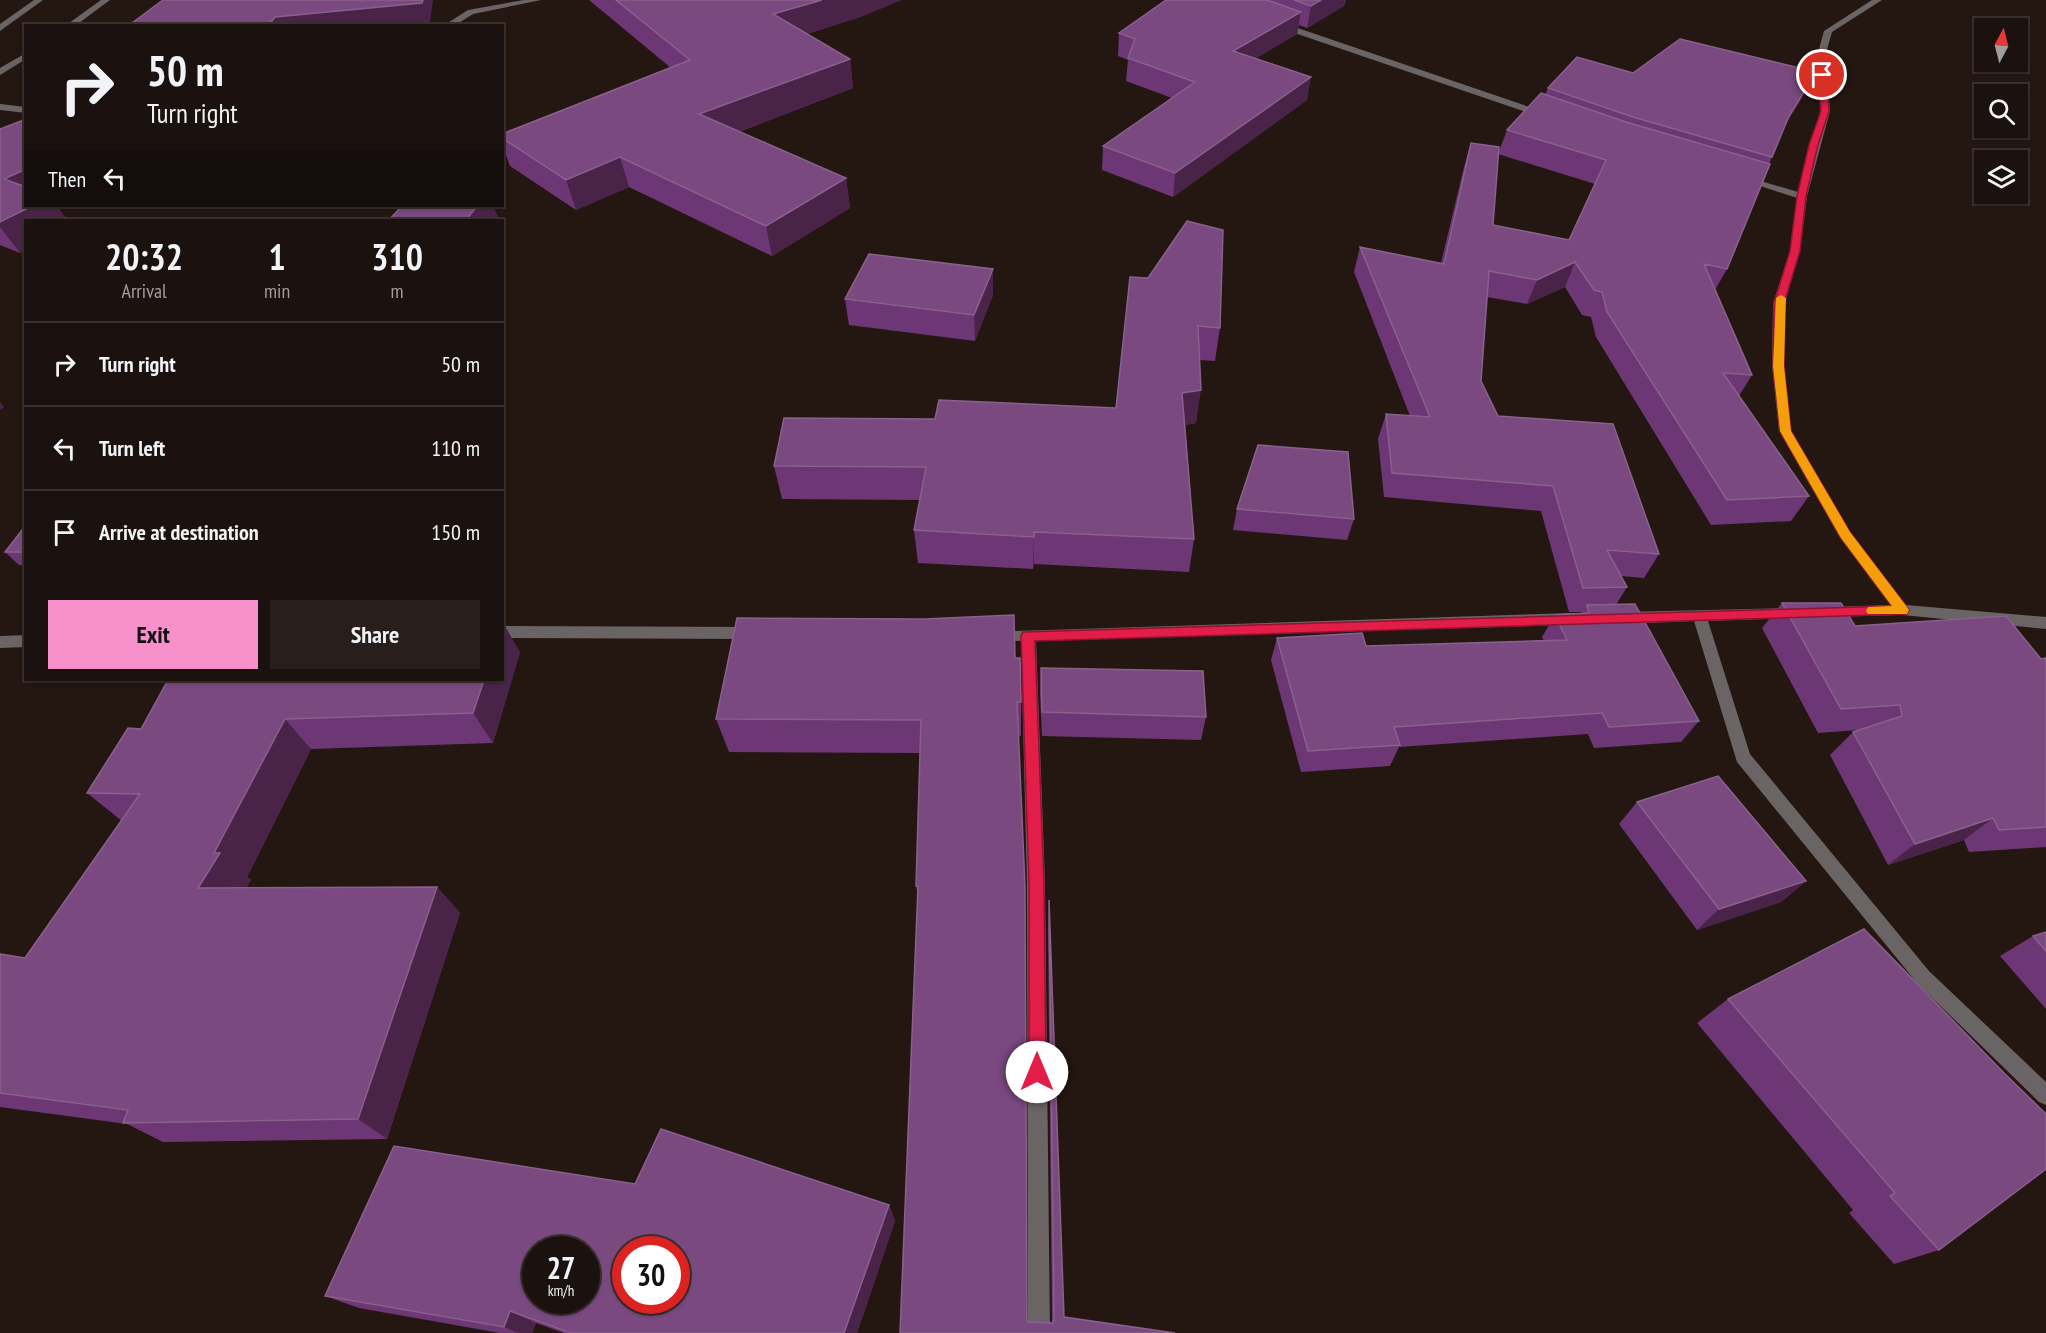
<!DOCTYPE html>
<html lang="en">
<head>
<meta charset="utf-8">
<style>
  :root { --surface:#1b110e; --page:#281f1c; --text:#f1f3f6; --muted:#a09d9e; --line:#39312e; --accent:#f890cc }
  body { margin:0; font-family:"PT Sans Narrow",sans-serif; background:var(--page); color:var(--text); height:100vh; display:flex; flex-direction:column; font-size:22px; white-space:nowrap }
  * { box-sizing:border-box; margin:0 }
  p { font-size:20px; color:var(--muted) }
  .icon { flex:none; width:33px; height:33px; fill:none; stroke:currentColor; stroke-width:2; stroke-linecap:round; stroke-linejoin:round }
  .map { position:relative; flex:1; overflow:hidden }
  .drawer { position:absolute; left:24px; top:219px; width:480px; height:462px; display:flex; flex-direction:column; background:var(--surface); border-radius:0px; box-shadow:0 2px 4px #0004,0 0 0 2px var(--line) }
  .drawer>* { flex:none }
  .hud { position:absolute; left:24px; top:24px; width:480px; height:183px; border-radius:0px; box-shadow:0 2px 4px #0004,0 0 0 2px var(--line); background:#1b110e; color:var(--text); overflow:hidden }
  .needle { width:39px; rotate:7deg }
  .fabs { position:absolute; left:1974px; top:18px; display:grid; gap:12px }
  .fabs a { display:grid; place-items:center; width:54px; height:54px; border-radius:0px; background:var(--surface); box-shadow:0 2px 4px #0004,0 0 0 2px var(--line); font-size:30px }
  .speed { position:absolute; left:522px; top:1236px; display:flex; gap:12px; font-size:30px; font-weight:700; text-align:center }
  .speed>* { display:grid; place-content:center; width:78px; height:78px; border-radius:50%; background:var(--surface); box-shadow:0 2px 4px #0004,0 0 0 2px var(--line); line-height:1 }
  .speed small { font-size:15px; font-weight:400 }
  .speed .limit { border:9px solid #d22; background:#fff; color:#111 }
  .pin { position:absolute; display:grid; place-items:center; width:51px; height:51px; color:#fff; margin:-26px; border:3px solid #fff; border-radius:50%; box-shadow:0 2px 6px #0007 }
  .me { position:absolute; width:66px; margin:-33px; rotate:0deg; stroke-linejoin:round; filter:drop-shadow(0 0 4px #0008) }
  .turn { display:flex; align-items:center; gap:21px; height:126px; padding:0 24px; font-size:27px }
  .turn .icon { width:78px; height:78px; stroke-width:2.5 }
  .turn b { display:block; font-size:42px; line-height:51px }
  .then { display:flex; align-items:center; height:57px; padding:0 24px; background:#0003; gap:12px; font-size:22px }
  .eta { display:flex; justify-content:space-evenly; align-items:center; height:102px; text-align:center }
  .eta b { font-size:36px; font-weight:800; line-height:42px }
  .cta { display:flex; gap:12px; margin-top:auto; padding:12px 24px }
  .cta a { flex:1; height:69px; border-radius:0px; background:var(--accent); color:#111; font-size:24px; font-weight:800; line-height:69px; text-align:center }
  .cta a+a { background:var(--page); color:var(--text) }
  ul { padding:0; list-style:none }
  li { display:flex; align-items:center; gap:18px; height:84px; padding:0 24px; border-top:2px solid var(--line) }
  li div { flex:1 }
  li b { display:block; font-size:22px }
  li em { font-style:normal }
  .map>svg:first-child { display:block }
  .lines { fill:none; stroke-linecap:round; stroke-linejoin:round }
  .minor { fill:#6b6464; fill-rule:evenodd }
  .wall { fill:#6c3774 }
  .shaded-wall { fill:#4a2349 }
  .building { fill:#79497f; stroke:#8a608d; stroke-width:1.5; fill-rule:evenodd }
  .route { fill:#e11d48; stroke:#92132f; stroke-width:1.5 }
  .slow { fill:#f59e0b }
</style>
</head>
<body>
<div class="map">
<svg width="2046" height="1333" viewBox="0 0 2046 1333">
  <rect width="100%" height="100%" fill="#241712"/>
  <g class="lines">
    <path class="minor" d="M34,0H43L0,31V24Z
      M101,0H110L75,26H65Z
      M524,0H541L473,14L454,26H443L468,10Z
      M1872,0H1882L1832,32L1826,53L1830,111L1807,196L1800,251L1785,303L1784,366L1791,431L1850,532L1906,605L2046,617V629L1902,615L1828,617L1823,616L1821,612L1823,608L1828,607L1890,605L1840,538L1779,431L1772,366L1773,303L1790,251L1797,198L1739,179L1744,176L1798,192L1820,111L1818,53L1824,31Z
      M1280,22L1547,113L1549,115L1541,117L1277,27V23Z
      M26,53V59L0,75V68Z
      M0,104L26,107V113L0,110Z
      M1795,608L1800,609L1802,613L1800,617L1795,618L1708,621L1750,754L1929,971L2046,1082V1105L2039,1102L1917,983L1737,762L1694,621L1624,624L1619,622L1617,618L1619,614L1624,612Z
      M1573,613L1578,615L1580,619L1578,623L1573,625L1036,640L1045,883L1050,1333H1028L1027,883L1021,641L989,640L987,636L989,632Z
      M502,626L754,627L759,629L761,633L759,637L754,639L502,638Z
      M26,635V647L0,648V636Z"/>
  </g>
  <path class="wall" d="M589,0H901L860,17L807,34L850,59L853,88L739,132L846,178L850,208L772,256L629,187L576,210L510,166L502,144V134L671,68Z
    M1166,0H1346L1344,6L1307,28L1299,25L1297,34L1256,58L1307,100L1173,197L1102,170L1103,146L1172,98L1126,81L1128,60L1118,56L1119,33Z
    M1816,72L1805,93L1786,124L1769,164L1727,269L1715,290L1752,375L1739,396L1809,496L1791,521L1711,525L1596,337L1591,317L1582,315L1565,287L1527,304L1487,297L1481,381L1498,416L1659,554L1644,578L1621,576L1627,587L1616,605L1699,721L1681,742L1594,748L1588,734L1399,747L1390,766L1301,772L1271,660L1277,638L1366,646L1544,641L1542,637L1555,615L1582,613L1583,612H1569L1541,511L1384,497L1378,439L1386,414L1410,416L1354,272L1360,247L1441,263L1464,167L1471,143L1493,225L1569,240L1595,184L1498,154L1507,130L1545,95L1548,88L1633,73Z
    M0,129L26,206H57L67,220H26V250L20,253L0,245Z
    M993,269V295L975,341L849,325L845,299Z
    M1130,277L1220,328L1215,361L1199,360L1196,423L1185,425L1194,539L1189,572L1034,564L1033,569L918,563L914,530L920,500L782,499L774,466L935,419L1116,408Z
    M1237,509L1354,519L1347,540L1233,530Z
    M5,552H26V565H19Z
    M1782,603L1855,626L2041,659L2046,658V847L1969,852L1964,840L1888,865L1830,755L1853,732L1859,730L1818,733L1762,628Z
    M520,652L493,743L311,749L247,877L251,880L246,888L437,887L460,913L387,1139L163,1142L127,1124L0,1107V954L25,958L122,821L87,793L141,729Z
    M1015,658L1021,702V736L1018,735L1027,1322H1052L1048,929L1049,900L1064,1317L1175,1333H900L918,896L916,886L920,753L729,752L716,719Z
    M1041,668L1206,717L1201,740L1042,736L1040,693Z
    M1637,802L1806,881L1781,902L1697,930L1619,824Z
    M1864,929L1939,1250L1894,1264L1849,1213L1853,1210L1697,1023L1728,999Z
    M2046,932V1009L2000,956L2033,936Z
    M635,1184L889,1205L895,1221L857,1333H564L536,1323L532,1333H500L359,1308L325,1296Z"/>
  <path class="shaded-wall" d="M423,0H433L430,22L393,26H268L275,17Z
    M822,0H901L860,17L778,43L773,14Z
    M1321,0H1346L1344,6L1307,28L1311,6Z
    M1301,12L1297,34L1230,74L1233,51Z
    M850,59L853,88L706,144L699,114Z
    M1816,72L1805,93L1778,137L1789,116Z
    M1311,77L1307,100L1173,197L1175,173Z
    M620,157L629,187L576,210L566,180Z
    M26,169V206L4,179Z
    M846,178L850,208L772,256L766,226Z
    M32,206H57L67,220H26V250L20,253L0,227V222Z
    M477,206H493L498,217L495,220H466Z
    M1575,262L1565,287L1527,304L1537,280Z
    M993,269V295L975,341L974,315Z
    M1201,390L1196,423L1178,426L1182,393Z
    M0,402L4,407L0,410Z
    M1034,532V564L1033,569L1034,537Z
    M502,621L520,652L493,743L473,713L484,680H502Z
    M285,719L311,749L247,877L251,880L230,915L198,888L214,853Z
    M1993,818L1964,840L1888,865L1915,844Z
    M1806,881L1781,902L1697,930L1719,909Z
    M437,887L460,913L387,1139L358,1119Z
    M889,1205L895,1221L857,1333H844Z
    M510,1311L536,1323L532,1333H518L504,1327Z"/>
  <path class="building" d="M163,0H423L422,3L275,17L268,26H128Z
    M616,0H822L773,14L850,59L699,114L846,178L766,226L620,157L566,180L502,138V134L690,60Z
    M1166,0H1267L1301,12L1233,51L1311,77L1175,173L1103,146L1195,82L1128,58L1135,39L1119,33Z
    M1294,0H1321L1311,6Z
    M1680,39L1816,72L1789,116L1772,157L1633,117L1548,88L1577,57L1633,73Z
    M1541,93L1626,122L1770,164L1727,269L1704,264L1752,375L1723,373L1809,496L1727,500L1607,312L1602,292L1594,290L1575,262L1537,280L1489,271L1481,381L1498,416L1613,424L1659,554L1607,550L1627,587L1583,588L1553,486L1392,473L1386,414L1430,417L1360,247L1444,264L1471,143L1499,147L1493,225L1569,240L1606,160L1507,130Z
    M26,119V169L4,179L26,187V206H32L0,222V129Z
    M402,206H477L466,220H389Z
    M1187,221L1223,230L1220,328L1198,326L1201,390L1182,393L1194,539L1034,532V537L914,530L926,467L774,466L784,418L935,419L939,400L1116,408L1130,277L1148,278Z
    M869,254L993,269L974,315L845,299Z
    M1258,445L1348,452L1354,519L1237,509Z
    M26,525V552H5Z
    M1782,603H1841L1855,626L2006,616L2041,659L2046,658V827L1999,830L1993,818L1915,844L1853,732L1902,716L1900,705L1841,709Z
    M1635,604L1699,721L1609,727L1602,713L1394,727L1400,745L1308,751L1277,638L1362,633L1366,646L1567,640L1555,615L1589,613L1587,605Z
    M1014,615L1015,658H1020L1021,702H1017L1025,886L1027,1322L1052,1323L1054,1320L1049,900L1064,1317L1175,1333H900L918,886H916L921,720L716,719L737,618L924,619Z
    M1041,668L1203,671L1206,717L1042,712Z
    M168,680H484L473,713L285,719L214,853H220L198,888L437,887L358,1119L123,1123L128,1110L0,1093V954L25,958L140,794L87,793L128,728L141,729Z
    M1718,776L1806,881L1719,909L1637,802Z
    M1864,929L2005,1074L2046,1114V1169L1939,1250L1890,1196L1895,1193L1728,999Z
    M2046,932V951L2033,936Z
    M661,1129L889,1205L844,1333H571L510,1311L504,1327L325,1296L394,1146L635,1184ZM536,1250H586V1300H536ZM626,1250H676V1300H626Z"/>
  <path class="route" d="M1822,72L1827,75L1829,111L1818,145L1806,196L1800,251L1784,303V366L1791,431L1850,532L1907,607L1909,610L1907,614L1035,641L1044,883L1046,1072L1044,1079L1037,1081L1031,1079L1029,1072V883L1021,636L1023,632L1892,606L1841,538L1780,431L1773,366L1774,303L1790,251L1797,196L1809,145L1821,111L1818,75Z"/>
  <path class="slow" d="M1781,295L1786,298L1784,366L1791,431L1850,532L1907,607L1909,610L1907,614H1868L1866,611L1868,607L1892,606L1841,538L1780,431L1773,366L1776,298Z"/>
</svg>
<div class="fabs">
<a><svg class="needle" viewBox="-14 -14 28 28"><path d="M0-13l5 13h-10z" fill="#e53935"/><path d="M0 13l5-13h-10z" fill="#a09d9e"/></svg></a>
<a><svg class="icon" aria-label="search" viewBox="0 0 24 24"><circle cx="10" cy="10" r="6"/><path d="M15 15l6 6"/></svg></a>
<a><svg class="icon" aria-label="layers" viewBox="0 0 24 24"><path d="M12 4l9 5-9 5-9-5zM3 14l9 5 9-5"/></svg></a>
</div>
<div class="speed"><div>27<small>km/h</small></div><div class="limit">30</div></div>
<div class="pin" style="left:1822px;top:75px;background:#d93025"><svg class="icon" aria-label="arrive" viewBox="0 0 24 24"><path d="M6 21V4h12l-3 4 3 4H6"/></svg></div>
<svg class="me" style="left:1037px;top:1072px" viewBox="-20 -20 40 40"><circle r="19" fill="#fff"/><path d="M0-13L10 11 0 6-10 11z" fill="#e11d48"/></svg>
<div class="hud">
<div class="turn"><svg class="icon" aria-label="right" viewBox="0 0 24 24"><path d="M7 20v-9h11M14 6l5 5-5 5"/></svg><div><b>50 m</b>Turn right</div></div>
<div class="then">Then<svg class="icon" aria-label="left" viewBox="0 0 24 24"><path d="M17 20v-9H6M10 6l-5 5 5 5"/></svg></div>
</div>
<section class="drawer">
<div class="eta">
<div><b>20:32</b><p>Arrival</p></div>
<div><b>1</b><p>min</p></div>
<div><b>310</b><p>m</p></div>
</div>
<ul>
<li><svg class="icon" aria-label="right" viewBox="0 0 24 24"><path d="M7 20v-9h11M14 6l5 5-5 5"/></svg><div><b>Turn right</b></div><em>50 m</em></li>
<li><svg class="icon" aria-label="left" viewBox="0 0 24 24"><path d="M17 20v-9H6M10 6l-5 5 5 5"/></svg><div><b>Turn left</b></div><em>110 m</em></li>
<li><svg class="icon" aria-label="arrive" viewBox="0 0 24 24"><path d="M6 21V4h12l-3 4 3 4H6"/></svg><div><b>Arrive at destination</b></div><em>150 m</em></li>
</ul>
<div class="cta"><a>Exit</a><a>Share</a></div>
</section>
</div>
</body>
</html>
